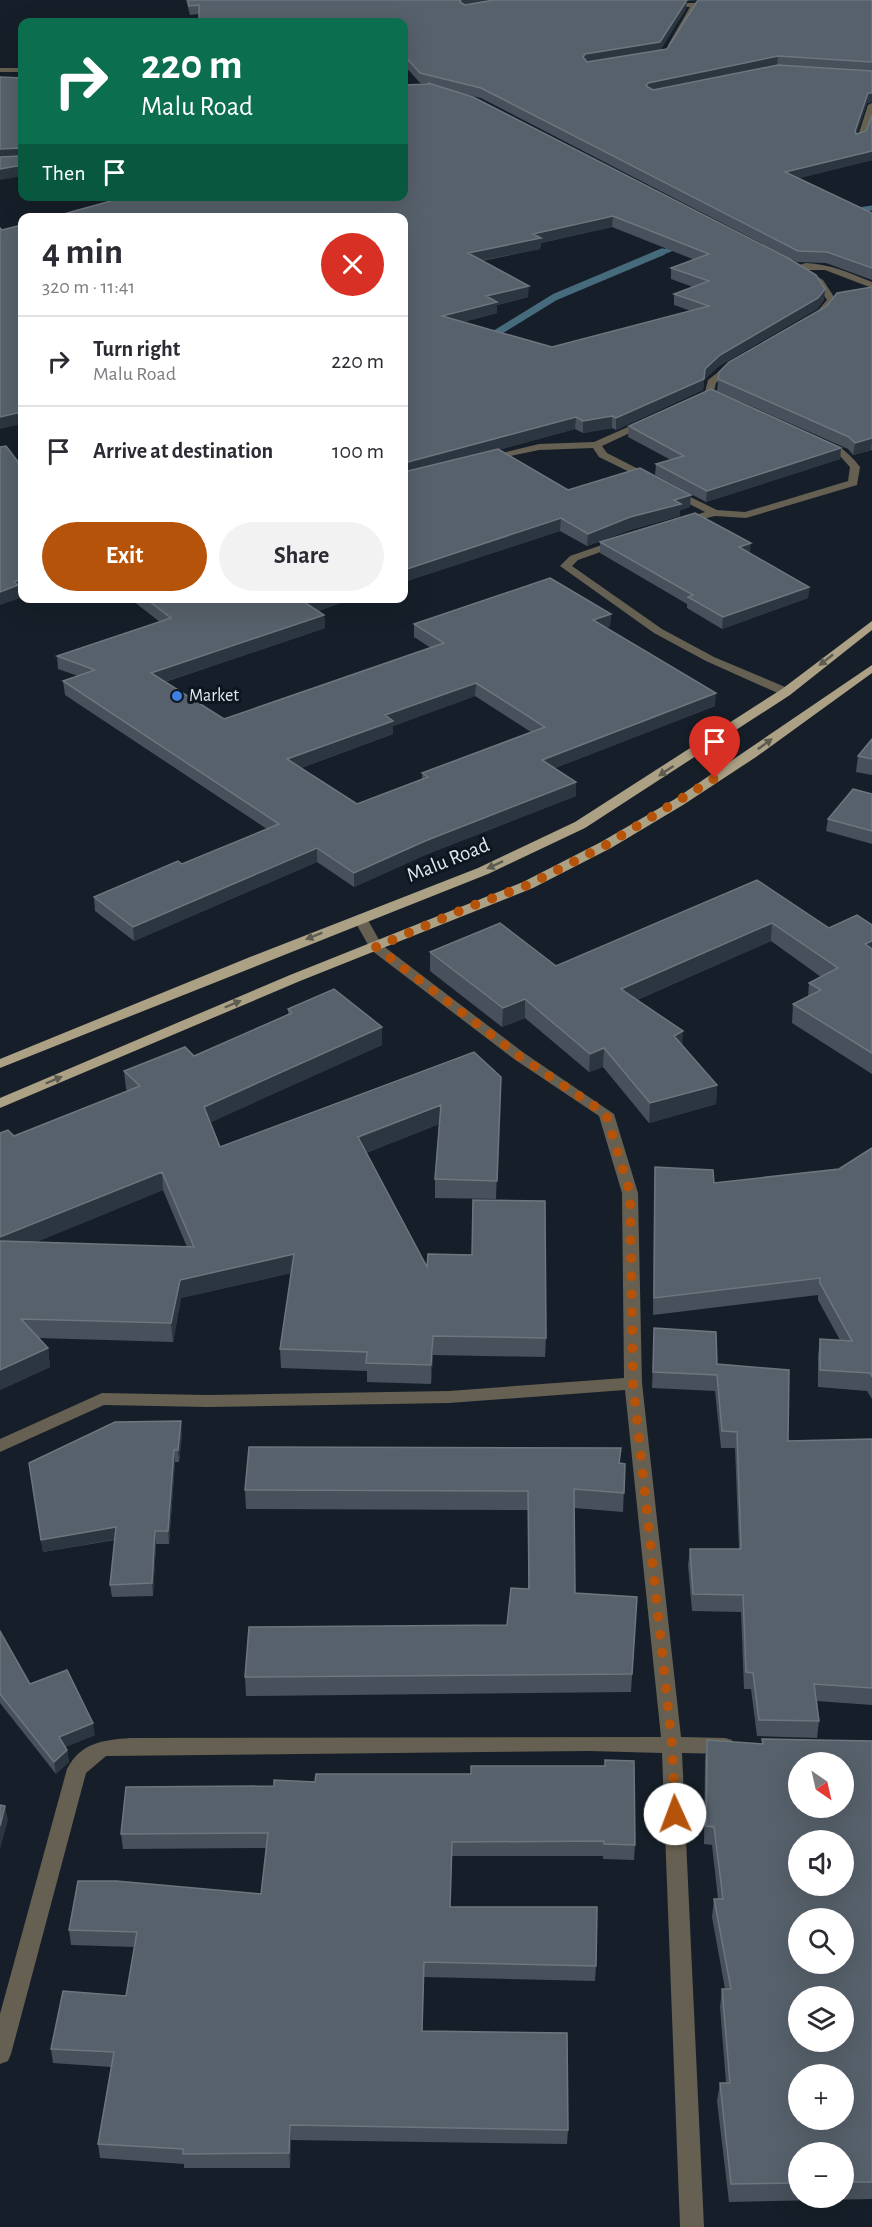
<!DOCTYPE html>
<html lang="en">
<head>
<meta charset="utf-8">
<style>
  :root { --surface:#fff; --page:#f2f2f3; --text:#2b2b33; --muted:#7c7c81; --line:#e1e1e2; --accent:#b45309 }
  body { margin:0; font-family:"Alegreya Sans",sans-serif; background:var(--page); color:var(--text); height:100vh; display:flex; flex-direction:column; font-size:22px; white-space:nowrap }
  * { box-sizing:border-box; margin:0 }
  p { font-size:20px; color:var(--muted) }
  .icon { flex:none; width:33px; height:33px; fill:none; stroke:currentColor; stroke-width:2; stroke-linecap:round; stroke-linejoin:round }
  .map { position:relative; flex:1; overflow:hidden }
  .details { position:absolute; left:18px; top:213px; width:390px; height:390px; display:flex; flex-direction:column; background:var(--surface); border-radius:12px; box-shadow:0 6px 24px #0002 }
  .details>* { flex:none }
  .banner { position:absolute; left:18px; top:18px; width:390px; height:183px; border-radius:12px; box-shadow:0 6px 24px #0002; background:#0b6e4f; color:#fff; overflow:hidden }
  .needle { width:39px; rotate:146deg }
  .buttons { position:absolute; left:788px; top:1752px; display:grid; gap:12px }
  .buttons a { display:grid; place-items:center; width:66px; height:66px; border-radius:50%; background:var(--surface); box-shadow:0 6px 24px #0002; font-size:30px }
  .pin { position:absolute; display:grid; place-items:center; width:51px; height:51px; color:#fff; margin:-62px -26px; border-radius:50% 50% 50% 0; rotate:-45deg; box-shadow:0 0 6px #0007 }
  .pin .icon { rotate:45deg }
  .me { position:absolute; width:66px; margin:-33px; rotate:358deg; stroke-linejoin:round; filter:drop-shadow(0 0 4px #0008) }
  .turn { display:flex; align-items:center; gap:21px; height:126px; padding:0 24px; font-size:27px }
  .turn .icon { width:78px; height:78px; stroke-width:2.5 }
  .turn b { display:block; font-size:42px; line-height:51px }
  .then { display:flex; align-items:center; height:57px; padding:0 24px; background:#0003; gap:12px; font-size:22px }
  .round { display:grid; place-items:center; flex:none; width:63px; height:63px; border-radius:32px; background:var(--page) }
  .summary { display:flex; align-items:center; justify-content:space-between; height:102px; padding:0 24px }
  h1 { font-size:36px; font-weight:600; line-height:45px }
  .primary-button { display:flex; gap:12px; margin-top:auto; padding:12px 24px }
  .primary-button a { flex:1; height:69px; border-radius:36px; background:var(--accent); color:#fff; font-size:24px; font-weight:600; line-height:69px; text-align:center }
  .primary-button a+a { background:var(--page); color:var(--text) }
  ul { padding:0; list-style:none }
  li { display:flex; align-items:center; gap:18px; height:90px; padding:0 24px; border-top:2px solid var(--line) }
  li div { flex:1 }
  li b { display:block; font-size:22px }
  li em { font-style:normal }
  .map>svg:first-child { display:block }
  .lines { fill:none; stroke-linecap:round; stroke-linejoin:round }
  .stream-far1 { stroke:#466b7d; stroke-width:5 }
  .stream { stroke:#466b7d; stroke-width:7 }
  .minor { fill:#656051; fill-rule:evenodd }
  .major { fill:#aca184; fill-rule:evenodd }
  .wall { fill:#47505b; fill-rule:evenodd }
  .shaded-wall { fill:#2c3640 }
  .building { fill:#57616b; stroke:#6d767f; stroke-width:1.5; fill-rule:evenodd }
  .oneway { fill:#5c5c52 }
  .route { stroke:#b45309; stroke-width:10; stroke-dasharray:0 18 }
  .shop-dot { fill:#3f7fe0; stroke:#0d1620; stroke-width:2 }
  .labels { text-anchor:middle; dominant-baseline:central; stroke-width:6; stroke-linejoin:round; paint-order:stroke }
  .far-poi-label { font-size:18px; fill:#e1e7ee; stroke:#0d1620; text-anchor:start }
  .street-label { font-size:21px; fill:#e1e7ee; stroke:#0d1620 }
</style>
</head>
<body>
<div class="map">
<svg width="872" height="2227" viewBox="0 0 872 2227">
  <rect width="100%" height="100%" fill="#161f29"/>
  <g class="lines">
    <path class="stream-far1" d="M852,211L872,208
      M658,254L681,245"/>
    <path class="stream" d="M485,340L555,297L662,252"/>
    <path class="minor" d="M711,0H726L696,7L672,45H668L690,7L666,6L664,3H694Z
      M0,68H22V72H0Z
      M872,103V115L863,140L856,142L868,105Z
      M806,263C830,264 850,273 872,282V288L825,270H796L792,267Z
      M811,273L823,280L836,300L820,317L815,314L827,300L817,284L807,276Z
      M731,362L739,364L716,383L713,395L699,401H693V397L705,392L708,380Z
      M646,419L649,420V424L602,446L607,453L654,477V481L650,482L599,457L593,448L539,450L487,461L482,458L539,444L594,442Z
      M818,442C836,440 850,454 860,467L857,485L746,518L715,516L682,524L677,521L705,512L670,494L669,492L674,489L717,510L745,512L848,481L850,467L839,455L818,446Z
      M619,539L623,540V544L578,560L572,566L662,629L714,657L790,689V695H782L706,661L654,633L560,566L570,556Z
      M360,914L365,915L382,945L524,1053L614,1114L638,1193L642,1383L681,1737L725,1738L732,1740L735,1746L732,1752L725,1754L682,1753L704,2227H680L662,1753L590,1751L106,1756L86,1773L11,2054L8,2061L0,2064V2014L67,1769C81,1742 104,1740 130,1738L661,1737L625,1390L449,1403L207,1407L104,1405L0,1452V1439L102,1393L207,1395L449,1391L624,1378L622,1193L599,1116L514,1059L371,950L353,918Z"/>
    <path class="major" d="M872,621V630L790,695L585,828L488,874L0,1068V1059L250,957L478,868L575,822L782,689Z
      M872,665V673L756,757L683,805L611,848L533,888L300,981L0,1108V1098L290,975L523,882L601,842L675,799Z"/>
  </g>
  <path class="wall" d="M186,0H872V102L867,103L856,134L872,160L799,178L872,213V280L826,263L797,262L481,98L465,94L825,289L824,300L817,309L719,366L704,380L703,390L616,430L612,428L583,433L575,429L498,450L568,490L690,507L680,510V516L630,530L587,546L560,531L404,582V196L426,84L420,83L404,65V22H199V14L190,15ZM698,0L667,49L660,50L686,9V1ZM612,227L695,260L671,268V279L693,287L674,294V305L691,311L552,347L463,322L497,313V305L528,297L482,261L540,249L541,243Z
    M872,287V450L853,455L848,449L717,391L719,372Z
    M629,426L841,448L840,459L706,502L655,475L656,464L671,460L628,437Z
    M600,542L750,554L809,587L808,598L722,629L687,608V604L600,553Z
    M129,598H355L318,611L324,615L325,628L165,682L224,719L431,648L414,637V624L611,614L610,626L606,628L715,706L555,768L576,796L425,855L354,887L317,862L134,941L95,911L94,897L182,864L267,829L65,695L63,681L78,676L58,669L57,656L160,622ZM475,696L531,732L422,773V779L357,804L301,768L393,734V726Z
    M872,739V775L856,772L858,756Z
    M872,794V844L826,831L828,819Z
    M757,880L829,928L872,925V1074L792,1023L793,1004L808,997L809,983L821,977L771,941L637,1000L682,1045L717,1085L716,1104L649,1123L603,1067L589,1072L525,1018L502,1027L430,971V952L556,966Z
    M288,1009L382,1027V1045L210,1122L220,1147L500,1095L496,1199L435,1198V1179L439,1124L366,1153L427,1267L546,1338L545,1357L433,1355L431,1384L367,1382V1371L281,1368L280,1349L291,1273L181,1298L173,1342L39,1338L48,1348L50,1367L0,1390V1133L14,1136L128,1091L126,1089L124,1071L194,1056L288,1014ZM163,1190L187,1247L36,1242Z
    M872,1148V1399L867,1391L818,1387V1356L820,1339L840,1340L818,1300V1295L653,1315L654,1184L655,1167L714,1183L839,1169Z
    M654,1328L717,1364L788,1441L872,1439V1705L817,1701L819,1721L817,1738L757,1736L751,1689H744L741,1612L692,1611L688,1565L690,1549H739L735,1448H721L715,1391L652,1388Z
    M182,1434L179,1462H175L169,1544H156L153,1596L112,1597L110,1585L115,1540L43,1552L29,1463Z
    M620,1463L625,1464L623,1512L574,1508L575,1593L637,1597L631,1692L246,1696L245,1677L507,1625L528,1589V1510L246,1509L245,1490Z
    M0,1631L30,1684L95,1735L65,1747L67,1750L69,1762L56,1774L0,1703Z
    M762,1739L872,1741V2199L729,2202L717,2101L720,2083H726L720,2007L722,1989H725L712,1917L714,1899H718L712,1845L704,1844L705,1758L707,1740L762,1744ZM798,2152H843V2198H798Z
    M126,1787L635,1845L634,1860L603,1859V1856H452L450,1907L596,1966L595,1981L424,1977L422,2031L568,2130L567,2144L291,2140L290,2168H184V2164L100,2158L98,2144L111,2067L53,2063L51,2049L126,1996L134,1947L71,1945L69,1930L261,1894L266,1848L123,1849L121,1834Z"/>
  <path class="shaded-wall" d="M461,0H503L462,8L460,2Z
    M687,0L686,9L660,51L585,64L583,57L585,54Z
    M778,56L777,66L648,93L646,86L648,83Z
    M868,93H872V102L867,103L854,141L855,131Z
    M21,148L22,158L0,159V149Z
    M872,151V160L785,182V172Z
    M22,165V176L0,180V169Z
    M613,216L612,227L541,243L540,249L468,263V253L533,234Z
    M529,286L528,297L497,305V313L442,327V316L486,296Z
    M825,289L824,300L817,309L719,366L704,380L703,390L616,430V418L720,355Z
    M22,412V424L0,429V417Z
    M612,416V428L583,433V421Z
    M576,417L575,429L404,476V463Z
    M872,438L871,450L853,455L855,443Z
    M841,448L840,459L706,502L707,491Z
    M691,495L690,507L680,510V516L630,530L587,546L588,534L674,500Z
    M561,518L560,531L404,582V570Z
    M751,543L750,554L739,547Z
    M22,579V592L19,593L20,598L0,605V592L14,582Z
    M809,587L808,598L722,629L723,617Z
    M316,598H355L305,615L304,602Z
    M611,614L610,626L592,633L593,620Z
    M324,615L325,628L152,686L151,673Z
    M476,683L475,696L393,726V734L287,773V759L385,715Z
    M716,693L715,706L542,773V760Z
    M576,782V796L425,855L354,887V873L425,841Z
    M317,848V862L134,941L133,927Z
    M772,923L771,941L620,1007L621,989Z
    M872,941V959L865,944Z
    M525,999V1018L502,1027L503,1008Z
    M382,1027V1045L205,1125L204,1107Z
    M683,1031L682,1050L674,1036Z
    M604,1048L603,1067L589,1072L590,1054Z
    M717,1085L716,1104L649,1123L650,1103Z
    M441,1105V1123L358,1156V1137Z
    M162,1172L163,1190L0,1257V1237Z
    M294,1254L295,1272L181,1298L173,1342L171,1323L180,1280Z
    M433,1336V1355L431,1384V1365Z
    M48,1348L50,1367L0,1390V1370Z
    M181,1421L182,1434L179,1462L178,1450Z
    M174,1450L175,1462L169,1544L168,1531Z
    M116,1527L117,1539L43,1552L41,1540Z
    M155,1531L156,1544L153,1596L152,1583Z
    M93,1723L95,1735L61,1749L59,1737Z
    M67,1750L69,1762L56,1774L54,1762Z
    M5,1806L8,1820L0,1849V1826Z
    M290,2125L291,2140L290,2168L289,2153Z"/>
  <path class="building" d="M188,0H461L460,2L465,5L494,0H687L660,42L585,54L583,57L587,62L667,49L698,0H872V62L778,56L648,83L646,86L653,90L778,65L872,71V93H868L855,131L856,134L866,131L872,115V151L785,172L872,213V268L827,252L798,251L481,88L420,73L404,55V22H263L262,19L199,20V5L189,6Z
    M0,77L22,78V152L21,148L0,149Z
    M428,83L473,97L788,258L816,275L825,289L818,298L720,355L705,369L704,379L616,418L612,416L583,421L576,417L404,463V218H49L129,196H404V85L430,84ZM613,216L709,254L671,268L709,281L674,294L709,306L552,347L442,316L497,302L486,296L529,286L468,253L541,238L533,234Z
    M22,155V165L0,169V157L21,156Z
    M22,225V412L0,417V228L2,230Z
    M872,287V438L855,443L849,437L718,379L719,372L729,362L827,306L837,293Z
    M711,389L841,448L707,491L656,464L684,456L629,426Z
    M6,446L22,467V579L14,582L18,585L0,592V447Z
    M498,449L568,490L640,468L691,495L674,500L681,504L630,517L588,534L561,518L404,570V471V472Z
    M695,513L751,543L739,547L809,587L723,617L688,597L693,595L600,542Z
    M550,578L611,614L593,620L716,693L542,760L576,782L425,841L354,873L317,848L133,927L94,897L178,861L182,864L279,824L63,681L95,670L57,656L171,618L145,598H316L304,602L324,615L151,673L224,719L444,643L414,624ZM476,683L545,727L422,773L428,777L357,804L287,759L393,721L385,715Z
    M872,739V759L858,756Z
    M853,789L872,794V831L828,819Z
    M757,880L829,928L857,915L872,925V941L865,944L872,949V1053L793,1004L821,990L809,983L838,968L772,923L621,989L683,1031L674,1036L717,1085L650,1103L604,1048L590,1054L525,999L503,1008L430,952L500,923L556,966Z
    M334,989L382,1027L204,1107L220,1147L474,1052L501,1077L497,1181L435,1179L441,1105L358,1137L427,1267L428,1254L472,1255L473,1200L545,1201L546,1338L433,1336L431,1365L366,1363L367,1352L280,1349L294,1254L180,1280L171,1323L21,1319L48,1348L0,1370V1241L194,1247L162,1172L0,1237V1133L8,1130L14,1136L140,1086L124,1071L185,1047L194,1056L292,1013L288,1009Z
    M872,1148V1377L870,1373L820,1370V1339L852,1341L820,1283V1278L654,1298L655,1167L713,1170L714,1183L839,1169Z
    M654,1328L716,1332L717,1364L789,1370L788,1441L872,1439V1688L814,1684L819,1721L759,1720L753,1673L746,1672L743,1595L693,1594L690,1549H741L737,1432L722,1431L717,1375L653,1372Z
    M181,1421L178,1450H174L168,1531H155L152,1583L110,1585L116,1527L41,1540L29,1463L115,1422Z
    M249,1447L621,1448L619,1463L625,1464L624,1493L574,1489L575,1593L637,1597L632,1674L245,1677L249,1627L507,1625L511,1588L529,1589L528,1491L245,1490Z
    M0,1631L30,1684L67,1670L93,1723L59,1737L67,1750L54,1762L0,1694Z
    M762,1739L872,1741V2182H843V2152H798V2183L731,2184L720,2083H730L722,1989H731L714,1899H723L714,1827L706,1826L707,1740L763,1744ZM798,1762H843V1808H798ZM798,1840H843V1886H798ZM798,1918H843V1964H798ZM798,1996H843V2042H798ZM798,2074H843V2120H798Z
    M605,1760L634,1761L635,1845L604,1844V1841L452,1842L450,1907H597L596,1966L424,1962L422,2031L567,2033L568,2130L290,2125L289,2153L183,2154V2149L98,2144L114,2052L51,2049L63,1991L126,1996L137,1932L69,1930L78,1881H116L261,1894L268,1833L121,1834L126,1787L274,1786V1780L315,1782L316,1774H471V1766H605Z
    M0,1805L5,1806L0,1826Z"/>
  <defs><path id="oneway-solid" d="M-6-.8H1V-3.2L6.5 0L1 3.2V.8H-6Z" transform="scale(1.5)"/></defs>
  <g class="oneway">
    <use href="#oneway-solid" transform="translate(826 660) rotate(142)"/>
    <use href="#oneway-solid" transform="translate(765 744) rotate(-36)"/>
    <use href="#oneway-solid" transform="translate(666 771) rotate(146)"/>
    <use href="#oneway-solid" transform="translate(495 865) rotate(155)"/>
    <use href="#oneway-solid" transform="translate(314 936) rotate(158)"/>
    <use href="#oneway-solid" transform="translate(233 1004) rotate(-23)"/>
    <use href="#oneway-solid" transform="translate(54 1080) rotate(-23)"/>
  </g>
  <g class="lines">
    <path class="route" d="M675,1814L672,1745L633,1383L630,1193L606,1114L519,1056L376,947L469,907L528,885L606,845L715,778"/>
  </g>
  <circle class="shop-dot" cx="177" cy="696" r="6"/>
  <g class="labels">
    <g class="far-poi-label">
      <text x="189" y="696">Market</text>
    </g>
    <g class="street-label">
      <text transform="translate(448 860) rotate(-22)">Malu Road</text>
    </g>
  </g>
</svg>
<div class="buttons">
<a><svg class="needle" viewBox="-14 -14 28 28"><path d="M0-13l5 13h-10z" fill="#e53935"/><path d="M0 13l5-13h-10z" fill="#7c7c81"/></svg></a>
<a><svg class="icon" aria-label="sound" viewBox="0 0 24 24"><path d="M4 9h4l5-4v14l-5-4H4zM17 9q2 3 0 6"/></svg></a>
<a><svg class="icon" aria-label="search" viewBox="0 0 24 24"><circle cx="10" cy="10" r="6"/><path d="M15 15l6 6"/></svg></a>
<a><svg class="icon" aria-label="layers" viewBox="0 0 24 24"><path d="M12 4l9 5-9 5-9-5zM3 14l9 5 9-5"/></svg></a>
<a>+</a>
<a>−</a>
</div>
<div class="pin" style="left:715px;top:778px;background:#d93025"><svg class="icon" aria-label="arrive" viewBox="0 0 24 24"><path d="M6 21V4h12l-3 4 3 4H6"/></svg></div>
<svg class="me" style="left:675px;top:1814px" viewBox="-20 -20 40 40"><circle r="19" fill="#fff"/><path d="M0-13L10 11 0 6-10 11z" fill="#b45309"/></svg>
<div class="banner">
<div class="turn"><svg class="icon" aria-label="right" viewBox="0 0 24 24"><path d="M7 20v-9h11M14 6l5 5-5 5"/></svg><div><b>220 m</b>Malu Road</div></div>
<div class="then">Then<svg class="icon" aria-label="arrive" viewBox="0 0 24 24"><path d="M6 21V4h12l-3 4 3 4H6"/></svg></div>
</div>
<section class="details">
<div class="summary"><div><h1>4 min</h1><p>320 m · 11:41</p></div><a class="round" style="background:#d93025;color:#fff"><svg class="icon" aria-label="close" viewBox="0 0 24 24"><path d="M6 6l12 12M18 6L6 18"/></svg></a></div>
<ul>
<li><svg class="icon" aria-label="right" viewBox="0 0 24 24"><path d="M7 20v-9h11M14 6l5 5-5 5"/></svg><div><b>Turn right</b><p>Malu Road</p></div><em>220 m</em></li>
<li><svg class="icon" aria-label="arrive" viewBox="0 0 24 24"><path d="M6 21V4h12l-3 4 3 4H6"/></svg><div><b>Arrive at destination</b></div><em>100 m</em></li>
</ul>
<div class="primary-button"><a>Exit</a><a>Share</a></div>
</section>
</div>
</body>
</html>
